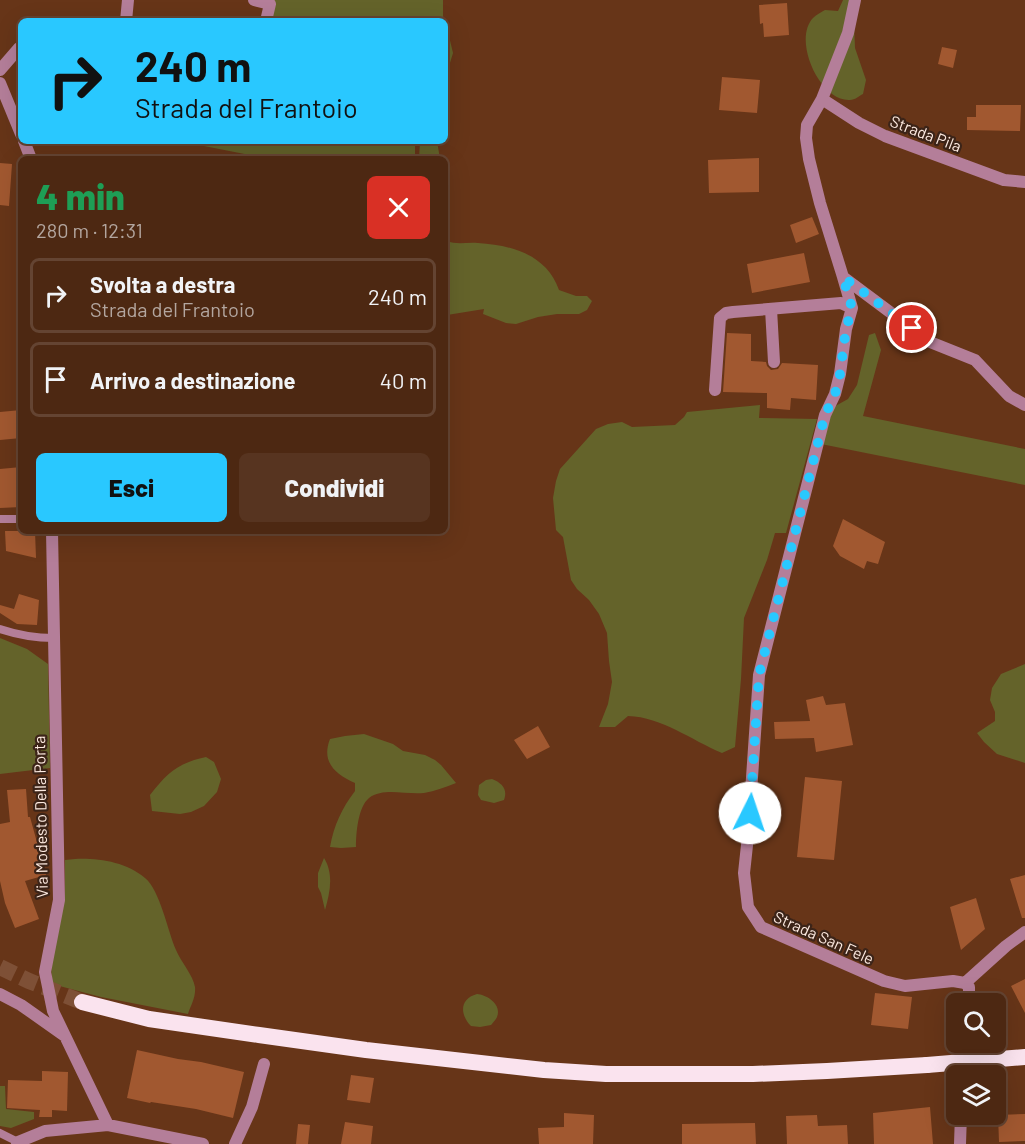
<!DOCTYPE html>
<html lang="it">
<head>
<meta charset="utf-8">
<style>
  :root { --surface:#4d2812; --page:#573420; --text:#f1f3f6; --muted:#b3a69f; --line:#644432; --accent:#29c8ff }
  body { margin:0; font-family:Barlow,sans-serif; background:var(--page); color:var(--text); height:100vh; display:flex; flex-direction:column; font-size:22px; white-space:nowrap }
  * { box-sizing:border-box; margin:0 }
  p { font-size:20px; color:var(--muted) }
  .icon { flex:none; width:33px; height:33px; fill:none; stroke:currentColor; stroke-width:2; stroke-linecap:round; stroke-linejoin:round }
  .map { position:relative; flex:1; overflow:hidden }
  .drawer { position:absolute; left:18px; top:156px; width:430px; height:378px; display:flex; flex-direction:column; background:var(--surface); border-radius:9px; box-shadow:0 6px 24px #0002,0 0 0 2px var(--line) }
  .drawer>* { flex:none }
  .top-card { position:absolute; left:18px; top:18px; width:430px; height:126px; border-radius:9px; box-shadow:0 6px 24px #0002,0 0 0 2px var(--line); background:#29c8ff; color:#111; overflow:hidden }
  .tools { position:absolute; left:946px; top:993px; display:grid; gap:12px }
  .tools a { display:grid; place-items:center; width:60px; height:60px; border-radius:9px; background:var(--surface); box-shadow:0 6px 24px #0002,0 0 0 2px var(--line); font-size:30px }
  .pin { position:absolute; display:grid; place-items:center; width:51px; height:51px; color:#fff; margin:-26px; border:3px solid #fff; border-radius:50%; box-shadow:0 2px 6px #0007 }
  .me { position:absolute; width:66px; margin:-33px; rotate:4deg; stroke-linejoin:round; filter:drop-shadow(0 0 4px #0008) }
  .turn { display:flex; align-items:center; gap:21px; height:126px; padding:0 18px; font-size:27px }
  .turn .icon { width:78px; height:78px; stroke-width:2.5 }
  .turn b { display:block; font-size:42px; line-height:51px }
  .round { display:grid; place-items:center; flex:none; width:63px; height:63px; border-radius:9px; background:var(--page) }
  .headline { display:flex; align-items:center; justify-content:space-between; height:102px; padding:0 18px }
  h1 { font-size:36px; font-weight:800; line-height:45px; color:#1e9e55 }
  .primary-button { display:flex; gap:12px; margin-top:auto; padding:12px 18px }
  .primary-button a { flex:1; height:69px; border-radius:9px; background:var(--accent); color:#111; font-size:24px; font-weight:800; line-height:69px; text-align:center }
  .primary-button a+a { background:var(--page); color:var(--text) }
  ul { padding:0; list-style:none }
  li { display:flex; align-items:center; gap:18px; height:75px; margin:0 12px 9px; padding:0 6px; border:3px solid var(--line); border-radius:9px }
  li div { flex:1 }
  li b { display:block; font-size:22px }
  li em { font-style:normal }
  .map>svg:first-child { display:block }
  .green { fill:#64632a }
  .building { fill:#a15830 }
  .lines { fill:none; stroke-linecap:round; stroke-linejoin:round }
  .trunk-tunnel { stroke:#7e5036; stroke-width:16; stroke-dasharray:16 8; stroke-linecap:butt }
  .service { stroke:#b47e99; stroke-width:8 }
  .minor { stroke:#b47e99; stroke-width:12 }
  .trunk { stroke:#fae3ee; stroke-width:16 }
  .trunk-bridge { stroke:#fae3ee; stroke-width:16 }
  .route { stroke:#29c8ff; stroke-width:10; stroke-dasharray:0 18 }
  .labels { text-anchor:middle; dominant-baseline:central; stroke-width:4.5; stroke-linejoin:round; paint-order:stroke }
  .street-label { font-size:16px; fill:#fdeae0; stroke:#3c2418 }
</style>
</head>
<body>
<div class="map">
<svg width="1025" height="1144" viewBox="0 0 1025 1144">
  <rect width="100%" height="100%" fill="#673518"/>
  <path class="green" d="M268,0H443V16L445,21H269Z
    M843,0H853L855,48L866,80L863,94C859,96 855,100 850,100C820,102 792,40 813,18C816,15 821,12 825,10L838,11Z
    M446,24L453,53L446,76Z
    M197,141H415V159H270L204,146Z
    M420,141H437L440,159H419Z
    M446,241C458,245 466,242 478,243C512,245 547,255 559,290L576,296H587L592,301L587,310L579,314H557L538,317L516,324L506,323L483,314L484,309L447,315L446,308Z
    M875,333L881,350L863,416L1025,449V485L821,444L830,409L848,399L857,385L869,335Z
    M760,405L759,418L817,419L786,533H775L767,560L744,618L741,679L735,747L722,753C691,740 662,717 628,716L615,727H599L608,704L612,682L609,661L607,633L599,614L589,600L577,589L571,580L563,537L556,530L553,498L556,481L560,469L596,429L608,424L622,422L632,427L675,425L684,417L687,412Z
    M0,638L27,649L48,664L50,768L0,774Z
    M1025,664V763L997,754L984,742L977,733L995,721V712L990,700L992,688L1001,674Z
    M364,734L393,744L403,751L425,755L435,760L441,765L456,783C446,787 435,791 424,793C413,794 402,792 391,792C384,792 375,793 369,798C358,807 356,833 356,847L341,848L330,847C334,825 342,808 355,791V783C335,774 321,762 330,739L345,736Z
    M206,757L214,762L221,779L217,792L204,806L191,812L180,814L152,811L150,795C167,773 178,763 206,757Z
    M492,779C502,783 508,789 504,800L494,803L481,800L478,795L479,785L486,780Z
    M324,858C334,874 330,893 325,910L321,893L318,887V873Z
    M75,859C99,858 126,862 145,878C160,890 168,932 176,950C181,962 193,975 195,987C196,997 191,1005 188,1014L101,997L52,984L51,964L65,894V860Z
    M477,994C487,995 502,1004 497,1017C497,1018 492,1024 491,1025L480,1027L471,1026C460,1015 459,999 477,994Z
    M0,1086H5L6,1109L34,1112V1119L11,1128L0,1126Z"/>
  <path class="building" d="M787,3L789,35L764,37L763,23L760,24L759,5Z
    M942,47L957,50L953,68L938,64Z
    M722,77L760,80L757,113L719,110Z
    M976,105H1021L1020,131L967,130V117H976Z
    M759,158V192L709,193L708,160Z
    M0,163L12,164L9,206L0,205Z
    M812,217L819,234L796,243L790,225Z
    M804,253L810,282L752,293L747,264Z
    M727,333L751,334V361L766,362L767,366L771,370L778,369L782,363L818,365L816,400L791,398L790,410L767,408V393L723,392Z
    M21,410V438L0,440V412Z
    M21,467V507L0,508V469Z
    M843,519L885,542L878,564L867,561L864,569L840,556L833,546Z
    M5,531H35L36,558L6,551Z
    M19,594L39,600L37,625L17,624L0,613V605L14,609Z
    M823,696L826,705L845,703L853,745L816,752L814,738L775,739L774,722L810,721L806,700Z
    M538,726L550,747L527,759L514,740Z
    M805,777L842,781L834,860L797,857Z
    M26,789L28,817H30L46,875L25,881L39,919L15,928L5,903L0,881V824L10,822L7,790Z
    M1025,875V918H1022L1010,879Z
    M976,898L985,929L961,950L950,907Z
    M1025,979V1013L1011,986Z
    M875,993L912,997L908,1029L871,1025Z
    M137,1050L178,1059L201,1062L244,1072L233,1118L196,1109L151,1102L150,1103L127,1098Z
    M42,1071L68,1072L67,1111L52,1110V1117H39L40,1110L7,1108L8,1080L42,1081Z
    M351,1075L374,1078L370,1103L347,1100Z
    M930,1107L933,1144H874L873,1113Z
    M564,1113L594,1115L593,1144H539L538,1128L564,1127Z
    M1025,1114V1141L999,1142L998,1115Z
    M817,1115L818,1126L847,1125L848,1144H787L786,1116Z
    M345,1122L373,1126L371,1144H341Z
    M755,1123L756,1144H682V1124Z
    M298,1124L310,1125L308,1144H296Z"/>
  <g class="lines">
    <path class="trunk-tunnel" d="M0,967L29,981L82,1002"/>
    <path class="service" d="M0,519H21
      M0,629C18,635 34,638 54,638
      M0,1133L18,1142"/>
    <path class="minor" d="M254,0L270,4L266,21
      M855,0L848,33L822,99L807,125L806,138L809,159L820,203L843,277L930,342L975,360L1009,396L1025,405
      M126,21L128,0
      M0,70L19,48H21
      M0,83L21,134
      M822,99L859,123L885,136L1004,180L1025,182
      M24,141L31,159
      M843,277L852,308L846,329L840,374L835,394L825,415L759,675L748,836L744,873L748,907L761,927L884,981L905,986L953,981L965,983
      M771,309L774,362
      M715,390L720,318L726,313L733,312L841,303L852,308
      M52,531L59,900L45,972L53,1011L108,1125
      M0,994L21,1005L65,1036
      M969,1004V987L965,983L1006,946L1025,932
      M963,1052L965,1042
      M17,1144L18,1142L45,1131L108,1125L203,1144
      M235,1144L252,1107L264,1064
      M960,1144L961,1114"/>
    <path class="trunk" d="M82,1002L149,1019L259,1035L366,1050L544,1070L606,1074H753L827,1071L927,1065
      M987,1060L1025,1057"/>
    <path class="trunk-bridge" d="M927,1065L987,1060"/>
  </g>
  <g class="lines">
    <path class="route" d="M750,813L759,675L825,415L835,394L840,374L846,329L852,308L843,277L912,328"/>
  </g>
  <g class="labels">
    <g class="street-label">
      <text transform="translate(926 133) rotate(21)">Strada Pila</text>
      <text transform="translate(40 817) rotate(-91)">Via Modesto Della Porta</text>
      <text transform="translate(824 937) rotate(24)">Strada San Fele</text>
    </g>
  </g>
</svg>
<div class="tools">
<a><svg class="icon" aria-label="search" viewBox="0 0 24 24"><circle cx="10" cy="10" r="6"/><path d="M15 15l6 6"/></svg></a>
<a><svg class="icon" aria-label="layers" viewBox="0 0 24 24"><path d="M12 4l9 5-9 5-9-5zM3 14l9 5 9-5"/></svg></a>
</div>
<div class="pin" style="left:912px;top:328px;background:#d93025"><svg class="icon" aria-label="arrive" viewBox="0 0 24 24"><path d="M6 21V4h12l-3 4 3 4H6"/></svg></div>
<svg class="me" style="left:750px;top:813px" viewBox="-20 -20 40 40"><circle r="19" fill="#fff"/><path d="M0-13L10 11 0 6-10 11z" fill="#29c8ff"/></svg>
<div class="top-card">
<div class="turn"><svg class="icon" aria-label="right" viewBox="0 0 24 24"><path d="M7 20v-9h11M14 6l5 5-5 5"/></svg><div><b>240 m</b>Strada del Frantoio</div></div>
</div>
<section class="drawer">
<div class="headline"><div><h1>4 min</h1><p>280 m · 12:31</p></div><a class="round" style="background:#d93025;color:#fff"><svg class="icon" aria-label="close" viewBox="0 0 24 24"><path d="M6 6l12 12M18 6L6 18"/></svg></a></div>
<ul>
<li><svg class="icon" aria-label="right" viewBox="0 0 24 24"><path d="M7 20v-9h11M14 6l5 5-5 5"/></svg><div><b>Svolta a destra</b><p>Strada del Frantoio</p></div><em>240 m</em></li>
<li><svg class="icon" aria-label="arrive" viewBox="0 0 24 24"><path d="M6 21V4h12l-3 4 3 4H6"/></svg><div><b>Arrivo a destinazione</b></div><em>40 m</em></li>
</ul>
<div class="primary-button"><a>Esci</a><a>Condividi</a></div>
</section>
</div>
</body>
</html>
